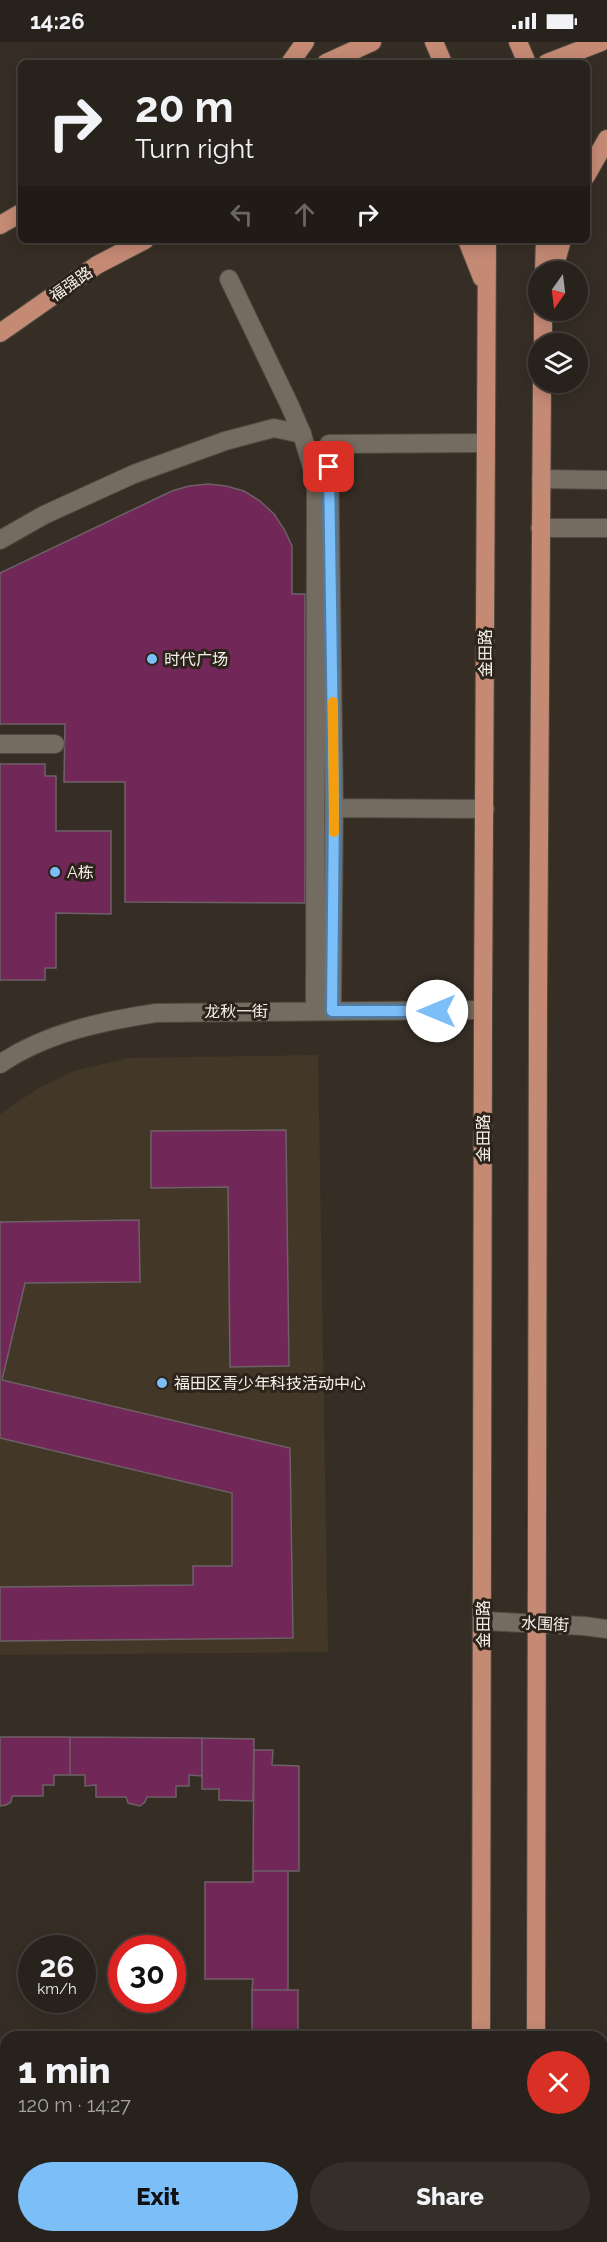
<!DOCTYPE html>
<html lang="en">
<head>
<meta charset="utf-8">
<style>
  :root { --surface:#28221c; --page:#342f29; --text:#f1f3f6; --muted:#a5a4a3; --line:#443f3b; --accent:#7bbef8 }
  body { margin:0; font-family:Raleway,"Noto Sans SC",sans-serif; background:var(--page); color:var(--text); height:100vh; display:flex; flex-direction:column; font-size:22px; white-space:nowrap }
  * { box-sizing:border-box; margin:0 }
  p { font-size:20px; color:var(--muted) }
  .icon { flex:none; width:33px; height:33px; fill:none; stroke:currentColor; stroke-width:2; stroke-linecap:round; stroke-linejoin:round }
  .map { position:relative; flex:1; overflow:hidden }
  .side { position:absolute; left:0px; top:1989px; width:608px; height:212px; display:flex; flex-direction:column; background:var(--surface); border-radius:18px 18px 0 0; box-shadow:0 3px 15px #0003,0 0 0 2px var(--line) }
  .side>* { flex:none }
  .hud { position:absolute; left:18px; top:18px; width:572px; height:183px; border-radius:9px; box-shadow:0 3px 15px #0003,0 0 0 2px var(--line); background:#28221c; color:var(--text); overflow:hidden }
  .needle { width:39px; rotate:194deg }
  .tools { position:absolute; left:528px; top:219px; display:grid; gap:12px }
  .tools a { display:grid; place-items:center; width:60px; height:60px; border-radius:50%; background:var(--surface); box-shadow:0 3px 15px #0003,0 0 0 2px var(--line); font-size:30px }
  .speed { position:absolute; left:18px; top:1893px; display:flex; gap:12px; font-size:30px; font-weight:700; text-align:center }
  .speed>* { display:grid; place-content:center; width:78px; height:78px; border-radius:50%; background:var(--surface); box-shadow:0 3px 15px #0003,0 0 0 2px var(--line); line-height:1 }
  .speed small { font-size:15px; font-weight:400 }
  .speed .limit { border:9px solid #d22; background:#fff; color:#111 }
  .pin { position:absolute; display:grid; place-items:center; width:51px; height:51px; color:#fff; margin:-26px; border-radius:12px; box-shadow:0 3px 9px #0006 }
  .me { position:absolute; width:66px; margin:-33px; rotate:270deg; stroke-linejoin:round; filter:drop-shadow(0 0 4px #0008) }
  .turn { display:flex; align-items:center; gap:21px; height:126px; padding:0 18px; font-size:27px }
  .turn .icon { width:78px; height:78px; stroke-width:2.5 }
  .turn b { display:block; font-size:42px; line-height:51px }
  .lanes { display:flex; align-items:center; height:57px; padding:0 18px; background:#0003; justify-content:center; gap:30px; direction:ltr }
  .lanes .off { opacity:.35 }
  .round { display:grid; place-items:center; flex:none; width:63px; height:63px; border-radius:32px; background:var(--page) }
  .headline { display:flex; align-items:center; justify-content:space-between; height:102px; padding:0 18px }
  h1 { font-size:36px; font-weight:800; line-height:45px }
  .cta { display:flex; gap:12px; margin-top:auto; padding:12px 18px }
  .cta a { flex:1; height:69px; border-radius:36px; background:var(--accent); color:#111; font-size:24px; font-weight:800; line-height:69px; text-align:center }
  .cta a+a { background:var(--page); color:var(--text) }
  .status { display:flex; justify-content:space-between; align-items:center; height:42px; padding:0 30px; background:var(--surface); direction:ltr }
  .status svg { height:16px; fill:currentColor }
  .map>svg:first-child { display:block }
  .built { fill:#433728 }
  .building { fill:#712757; stroke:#6d6067; stroke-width:1.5 }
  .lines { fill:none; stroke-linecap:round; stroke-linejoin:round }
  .lane-casing { stroke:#514a42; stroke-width:20 }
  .street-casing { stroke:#514a42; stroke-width:20 }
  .primary-casing { stroke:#514a42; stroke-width:20 }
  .lane { stroke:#756c61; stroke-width:18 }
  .street { stroke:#756c61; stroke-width:18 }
  .primary { stroke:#c48a74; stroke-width:18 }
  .route-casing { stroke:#507ca1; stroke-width:15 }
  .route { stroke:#7bbef8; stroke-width:10 }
  .slow { stroke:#f59e0b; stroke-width:10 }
  .poi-dot { fill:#7bbef8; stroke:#2c241b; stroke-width:2 }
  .labels { text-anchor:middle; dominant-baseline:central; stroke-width:6; stroke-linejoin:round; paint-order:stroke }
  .street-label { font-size:16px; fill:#f5f0ea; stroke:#2c241b }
  .poi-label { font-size:16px; fill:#f5f0ea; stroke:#2c241b; text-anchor:start }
</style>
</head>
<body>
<div class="status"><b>14:26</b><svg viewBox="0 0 49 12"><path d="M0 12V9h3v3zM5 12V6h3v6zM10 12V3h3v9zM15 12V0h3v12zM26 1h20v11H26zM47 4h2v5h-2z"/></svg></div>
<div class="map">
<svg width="607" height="2200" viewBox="0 0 607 2200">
  <rect width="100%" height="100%" fill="#362e25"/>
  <path class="built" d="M318,1013L328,1610L0,1613V1072L37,1047L74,1029L128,1016Z"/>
  <path class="building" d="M208,442L226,444L244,449L260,459L274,472L284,487L292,504V552H305V861L125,860V740H64L65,682H0V531L172,449L189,444Z
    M0,722H45V734H56V789H111V872L56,871V926H45V938H0Z
    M286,1088L289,1324L230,1325L228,1145L151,1146V1089Z
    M139,1178L140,1240L25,1241L2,1338L290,1406L293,1596L0,1599V1545L193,1543V1524H232V1451L0,1396V1180Z
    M0,1695H70V1733H54V1743H43V1754H12L11,1760L6,1763L0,1764Z
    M70,1695L202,1696V1734L189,1733V1744H176V1755H147L145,1760L140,1764L128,1761L126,1755H96V1743L85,1744V1733H70Z
    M202,1696L254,1697L253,1759L219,1758V1747H202Z
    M254,1708H273L272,1723L299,1724V1829H253Z
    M253,1829H288V1948H252L253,1937H205V1840H253Z
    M252,1948H298V1995H252Z
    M0,2017H6V2084L0,2086Z"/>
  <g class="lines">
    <defs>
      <path id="lane" d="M541,437L607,438
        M0,498L44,473L134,432L225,399L274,386L302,392
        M0,702H55
        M334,766L485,767
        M332,969L334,766L329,402L486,401"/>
      <path id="street" d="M229,237L290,364L302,392L316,439L315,969
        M540,486H607
        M0,1022C45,991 103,979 156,971L483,968
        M483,1579L584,1584L607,1587
        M0,2162H6"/>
      <path id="primary" d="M434,0L443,21
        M518,0L527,21
        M290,21L305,0
        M326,21L372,0
        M547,21L601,0
        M586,134L607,97
        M0,183L21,171
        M467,198L482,236
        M544,230L545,198
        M553,230L562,198
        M0,291L97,223L145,198
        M543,302V268
        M481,1995L483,968L487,198
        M536,1995L538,955L542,340
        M480,2200V2194
        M536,2200V2194"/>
    </defs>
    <use href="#lane" class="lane-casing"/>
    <use href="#street" class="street-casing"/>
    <use href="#primary" class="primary-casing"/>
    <use href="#lane" class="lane"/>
    <use href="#street" class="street"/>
    <use href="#primary" class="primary"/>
  </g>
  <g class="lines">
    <defs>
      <path id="route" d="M329,425L334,766L332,969H437"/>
    </defs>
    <use href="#route" class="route-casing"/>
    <use href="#route" class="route"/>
    <path class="slow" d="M333,660L334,790"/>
  </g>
  <g class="poi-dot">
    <circle cx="152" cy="617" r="6"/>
    <circle cx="55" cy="830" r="6"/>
    <circle cx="162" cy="1341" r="6"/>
  </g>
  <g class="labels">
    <g class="street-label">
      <text transform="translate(71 242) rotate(-35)">福强路</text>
      <text transform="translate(485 611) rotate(-90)">金田路</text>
      <text x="236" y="969">龙秋一街</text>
      <text transform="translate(483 1096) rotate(-90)">金田路</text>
      <text transform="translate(483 1582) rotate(-90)">金田路</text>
      <text transform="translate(545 1582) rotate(3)">水围街</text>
    </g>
    <g class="poi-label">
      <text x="164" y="617">时代广场</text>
      <text x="67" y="830">A栋</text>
      <text x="174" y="1341">福田区青少年科技活动中心</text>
    </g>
  </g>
</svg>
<div class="tools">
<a><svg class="needle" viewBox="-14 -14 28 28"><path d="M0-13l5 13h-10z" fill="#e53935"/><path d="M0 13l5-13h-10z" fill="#a5a4a3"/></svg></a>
<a><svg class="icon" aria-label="layers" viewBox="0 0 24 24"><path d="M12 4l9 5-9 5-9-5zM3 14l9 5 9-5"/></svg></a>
</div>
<div class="speed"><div>26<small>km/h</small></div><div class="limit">30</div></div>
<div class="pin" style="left:329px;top:425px;background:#d93025"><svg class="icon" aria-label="arrive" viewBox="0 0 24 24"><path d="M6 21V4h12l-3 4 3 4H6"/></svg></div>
<svg class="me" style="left:437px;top:969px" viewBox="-20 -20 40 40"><circle r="19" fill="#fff"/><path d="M0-13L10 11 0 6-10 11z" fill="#7bbef8"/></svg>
<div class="hud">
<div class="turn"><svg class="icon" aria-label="right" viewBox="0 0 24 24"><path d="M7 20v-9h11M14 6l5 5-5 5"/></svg><div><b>20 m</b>Turn right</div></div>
<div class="lanes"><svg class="icon off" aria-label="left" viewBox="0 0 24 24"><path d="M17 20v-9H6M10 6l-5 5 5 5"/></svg><svg class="icon off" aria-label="ahead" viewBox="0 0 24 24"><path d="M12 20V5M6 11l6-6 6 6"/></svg><svg class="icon" aria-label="right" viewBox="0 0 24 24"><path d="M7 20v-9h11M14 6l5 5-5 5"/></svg></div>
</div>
<section class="side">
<div class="headline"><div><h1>1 min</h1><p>120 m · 14:27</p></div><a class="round" style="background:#d93025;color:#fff"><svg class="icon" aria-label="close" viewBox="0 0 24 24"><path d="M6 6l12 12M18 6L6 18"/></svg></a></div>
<div class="cta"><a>Exit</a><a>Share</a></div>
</section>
</div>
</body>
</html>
